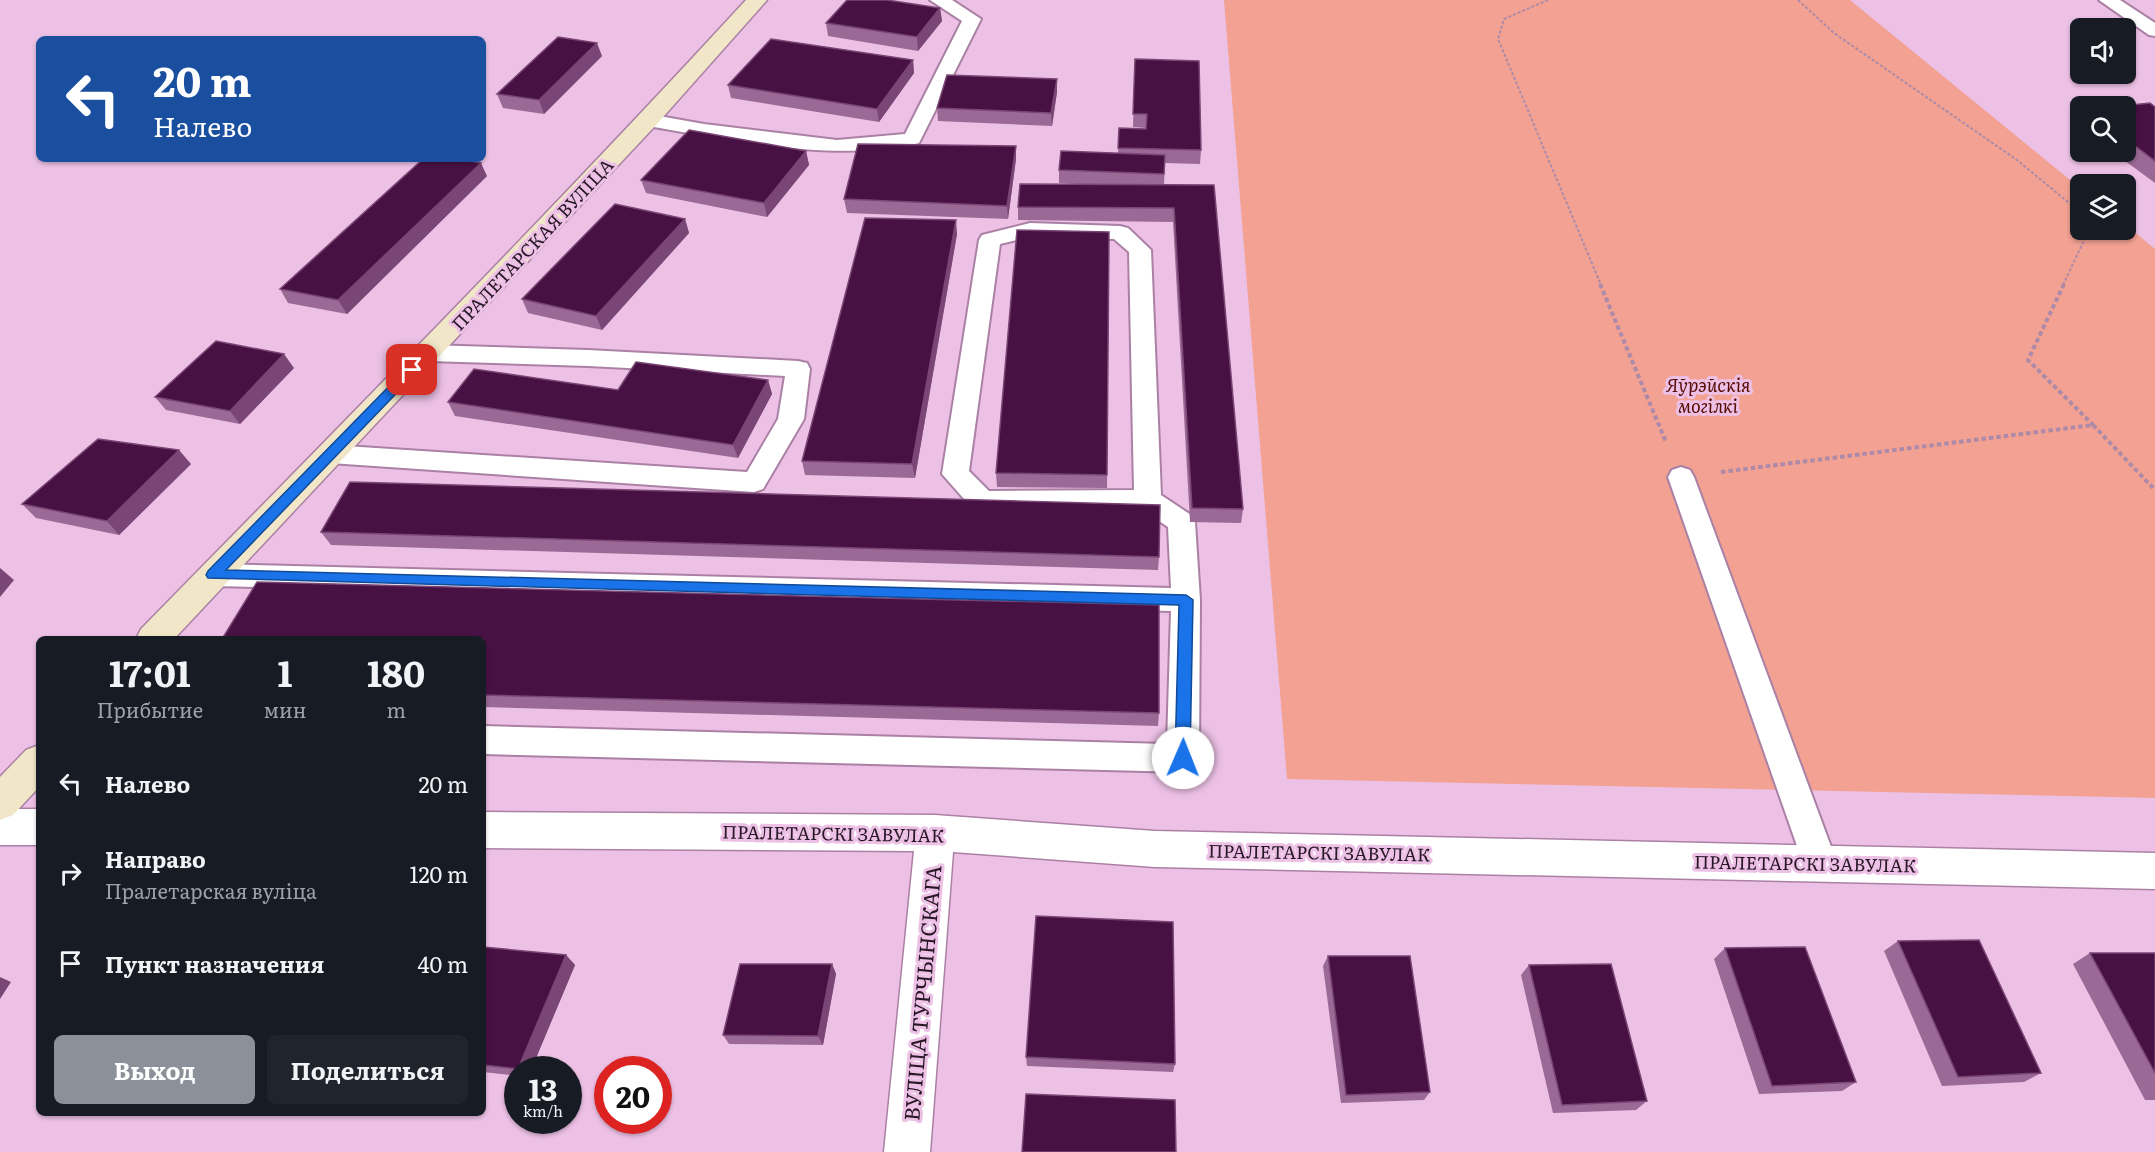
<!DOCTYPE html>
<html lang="ru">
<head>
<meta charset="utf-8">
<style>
  :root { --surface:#171b24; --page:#20242c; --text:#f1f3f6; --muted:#9ea1a6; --accent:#8c9099 }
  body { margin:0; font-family:Literata,serif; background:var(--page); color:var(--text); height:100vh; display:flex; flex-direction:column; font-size:22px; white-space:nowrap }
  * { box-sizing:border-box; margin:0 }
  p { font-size:20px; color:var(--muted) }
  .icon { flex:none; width:33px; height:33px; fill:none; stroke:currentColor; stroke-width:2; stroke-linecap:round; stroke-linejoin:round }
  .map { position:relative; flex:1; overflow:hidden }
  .drawer { position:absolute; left:36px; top:636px; width:450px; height:480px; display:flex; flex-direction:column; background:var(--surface); border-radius:9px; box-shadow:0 2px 4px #0004 }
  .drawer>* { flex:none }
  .top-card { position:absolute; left:36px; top:36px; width:450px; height:126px; border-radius:9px; box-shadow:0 2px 4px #0004; background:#1a4fa0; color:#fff; overflow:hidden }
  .controls { position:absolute; left:2070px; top:18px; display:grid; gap:12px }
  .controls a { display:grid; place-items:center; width:66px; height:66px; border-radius:9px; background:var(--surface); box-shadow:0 2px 4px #0004; font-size:30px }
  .speed { position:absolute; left:504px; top:1056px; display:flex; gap:12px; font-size:30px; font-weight:700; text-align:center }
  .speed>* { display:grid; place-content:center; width:78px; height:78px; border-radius:50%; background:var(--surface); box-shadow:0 2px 4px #0004; line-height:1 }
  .speed small { font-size:15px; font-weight:400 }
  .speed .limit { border:9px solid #d22; background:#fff; color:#111 }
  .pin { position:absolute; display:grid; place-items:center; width:51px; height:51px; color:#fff; margin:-26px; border-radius:12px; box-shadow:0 3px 9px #0006 }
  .me { position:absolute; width:66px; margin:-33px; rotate:1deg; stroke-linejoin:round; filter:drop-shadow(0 0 4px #0008) }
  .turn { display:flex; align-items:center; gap:21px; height:126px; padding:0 18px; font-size:27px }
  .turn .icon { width:78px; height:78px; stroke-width:2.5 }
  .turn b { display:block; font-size:42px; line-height:51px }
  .eta { display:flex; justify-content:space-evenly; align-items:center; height:102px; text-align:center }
  .eta b { font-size:36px; font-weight:700; line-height:42px }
  .button { display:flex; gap:12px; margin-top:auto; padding:12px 18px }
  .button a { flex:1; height:69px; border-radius:9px; background:var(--accent); color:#fff; font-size:24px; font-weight:700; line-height:69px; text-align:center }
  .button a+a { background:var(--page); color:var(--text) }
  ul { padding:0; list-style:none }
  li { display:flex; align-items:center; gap:18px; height:90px; padding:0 18px }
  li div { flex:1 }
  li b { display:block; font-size:22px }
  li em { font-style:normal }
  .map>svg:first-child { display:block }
  .green { fill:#f2a192 }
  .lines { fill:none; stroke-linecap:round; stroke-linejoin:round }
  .lane-casing { stroke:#aa81a4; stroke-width:4 }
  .street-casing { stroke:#aa81a4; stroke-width:3 }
  .secondary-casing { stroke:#aa81a4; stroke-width:3 }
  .path-far1 { stroke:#ad8aa7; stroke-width:2; stroke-dasharray:3 2; stroke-linecap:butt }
  .path { stroke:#ad8aa7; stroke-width:4; stroke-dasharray:4.5 3; stroke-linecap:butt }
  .lane { fill:#fff; fill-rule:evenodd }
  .street { fill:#fff; fill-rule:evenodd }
  .secondary { fill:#f1e7c8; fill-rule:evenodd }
  .wall { fill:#9a6995 }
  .shaded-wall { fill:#7a4675 }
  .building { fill:#481144; stroke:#7a4675; stroke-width:1.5 }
  .route { fill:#1a73e8; stroke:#114b97; stroke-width:1.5 }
  .labels { text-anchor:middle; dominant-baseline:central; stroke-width:6; stroke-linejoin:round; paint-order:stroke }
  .street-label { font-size:18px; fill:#281826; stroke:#edc1e6 }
  .park-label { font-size:18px; font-style:italic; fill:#570b03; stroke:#edc1e6 }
  .near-street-label { font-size:21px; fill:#281826; stroke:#edc1e6 }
</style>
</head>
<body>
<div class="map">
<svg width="2155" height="1152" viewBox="0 0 2155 1152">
  <rect width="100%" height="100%" fill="#edc1e6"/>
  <path class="green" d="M1224,0H1850L2080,188V230H2126V225L2155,249V798L1287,779Z"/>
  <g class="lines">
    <defs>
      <path id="lane" d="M930,0H952L981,19L919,143C840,163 728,140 648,126L641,124L638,120L641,116L648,114L704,124L837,140L905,134L962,21Z
        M2099,0H2120L2155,23V36L2149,35Z
        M1030,223L1120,226L1128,228L1151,250L1161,495L1191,515L1195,522L1200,600L1199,758L1194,768L1183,772L483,754V726L1167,744L1171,611L213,586L203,583L199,575L203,567L213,564L1171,588L1168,527L1143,510L982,511L972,508L942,474L979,240L982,235ZM1030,237L1114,239L1129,252L1134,490L989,491L969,471L1000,244Z
        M428,345L588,350L798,361L807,363L810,369L804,419L763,489L754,492L330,463L321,461L317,454L321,447L330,445L747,472L778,419L785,376L588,366L428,361L419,359L416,353L419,347Z
        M1681,467L1690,470L1694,477L1837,863L1832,874L1820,879L1808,874L1803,863L1668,477L1672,470Z"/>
      <path id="street" d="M0,809H39V845H0Z
        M483,812L935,815L1155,831L2155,853V889L1155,867L953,852L930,1152H884L914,851L483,848Z"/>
      <path id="secondary" d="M746,0H767L656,125L174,639H136L141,629C345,421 549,214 746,0Z
        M39,745V787L13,815L0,820V777L26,750Z"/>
    </defs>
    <use href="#lane" class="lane-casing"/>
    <use href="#street" class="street-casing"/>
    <use href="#secondary" class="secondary-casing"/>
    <path class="path-far1" d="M1548,0L1504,19L1498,39L1601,285
      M1798,0L1834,33L2017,160L2080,212
      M2063,285L2089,230"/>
    <path class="path" d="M1600,284L1666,442
      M2064,284L2028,360L2093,425
      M1721,472L2093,425L2155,490"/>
    <use href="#lane" class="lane"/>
    <use href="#street" class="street"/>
    <use href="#secondary" class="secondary"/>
  </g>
  <path class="wall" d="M940,8L942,21L918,51L828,36L826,23Z
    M602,56L544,114L503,108L497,94Z
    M1135,59L1201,150L1200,164L1165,163L1164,185H1214L1243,509L1241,523L1190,522L1173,222L1018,220V207L1077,184L1059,183V170L1118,153L1119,128L1146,129V128L1133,127Z
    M913,60L914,73L879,122L731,98L728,85Z
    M1057,92L1052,126L938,121L937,108Z
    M2126,106L2155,107V183L2113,152H2126Z
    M2080,119V127L2077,124Z
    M1016,146V159L1008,219L847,213L844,199Z
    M806,151L809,165L767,217L646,193L641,180Z
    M487,176L347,314L288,303L280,289Z
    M685,219L689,233L602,330L528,313L522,299Z
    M1109,232L1107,488L997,487L996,473Z
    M957,234L915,478L805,475L802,461Z
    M294,368L240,424L166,410L155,397Z
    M768,380L772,394L738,458L455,416L448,402Z
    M191,464L119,535L36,518L22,504Z
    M321,532L1159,557L1158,570L331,545Z
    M483,639L1159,713L1158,726L483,707Z
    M1898,941L2041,1073L2024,1082L1942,1086L1884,951Z
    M483,947L566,955L575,965L531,1070H518V1076L483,1072Z
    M1725,948L1856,1082L1842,1091L1759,1094L1714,959Z
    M2090,953H2155V1100H2145L2073,964Z
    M1328,956L1430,1092L1424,1100L1341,1103L1323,966Z
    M832,964L836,974L823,1045L729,1044L723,1035Z
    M1529,965L1647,1101L1636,1110L1553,1113L1521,975Z
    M1026,1057L1175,1064L1173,1072L1027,1066Z"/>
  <path class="shaded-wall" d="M940,8L942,21L918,51L917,37Z
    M597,43L602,56L544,114L539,100Z
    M913,60L914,73L879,122L877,109Z
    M1057,79V92L1052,126L1051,113Z
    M1016,146V159L1008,219L1007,206Z
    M806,151L809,165L767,217L764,203Z
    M481,163L487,176L347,314L338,300Z
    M685,219L689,233L602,330L596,316Z
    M956,220L957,234L915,478L912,464Z
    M284,354L294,368L240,424L230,411Z
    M768,380L772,394L738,458L733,445Z
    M179,450L191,464L119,535L107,521Z
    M0,568L14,580L0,597Z
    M566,955L575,965L531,1070H518V1069Z
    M832,964L836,974L823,1045L818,1036Z
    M0,977L11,982L0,999Z"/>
  <path class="building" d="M847,0H887L940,8L917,37L826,23Z
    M558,37L597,43L539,100L497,94Z
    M771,39L913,60L877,109L728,85Z
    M1135,59L1199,61L1201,150L1118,148L1119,128L1146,129L1147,114H1133Z
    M947,75L1057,79L1051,113L937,108Z
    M2150,103L2155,107V161L2126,139V106H2122Z
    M689,130L806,151L764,203L641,180Z
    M858,144L1016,146L1007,206L844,199Z
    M1061,151L1165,155L1164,174L1059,170Z
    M423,159H458L481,163L338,300L280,289Z
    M1020,184L1214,185L1243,509L1192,508L1174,208L1018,207Z
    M615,204L685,219L596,316L522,299Z
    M865,218L956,220L912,464L802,461Z
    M1017,230L1109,232L1107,475L996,473Z
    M216,341L284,354L230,411L155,397Z
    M636,362L768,380L733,445L448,402L474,369L618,390Z
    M98,439L179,450L107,521L22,504Z
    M350,482L1160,505L1159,557L321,532Z
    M257,582L1159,605V713L483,695V639H222Z
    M1036,916L1173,922L1175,1064L1026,1057Z
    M1979,940L2041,1073L1958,1077L1898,941Z
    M483,947L566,955L518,1069L483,1065Z
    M1805,947L1856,1082L1772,1086L1725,948Z
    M2090,953H2155V1073Z
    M1328,956H1410L1430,1092L1346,1095Z
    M740,964H832L818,1036L723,1035Z
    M1611,964L1647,1101L1562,1105L1529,965Z
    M1026,1094L1175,1100L1176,1152H1022Z"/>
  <path class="route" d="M412,366L418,370L416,373L226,570L1186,595L1193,600L1190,758L1188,762L1183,764L1177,762L1175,758L1179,605L208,578L206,575L208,571L408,367Z"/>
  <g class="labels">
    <g class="street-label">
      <text transform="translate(532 244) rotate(-47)">ПРАЛЕТАРСКАЯ ВУЛІЦА</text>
      <text transform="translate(833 833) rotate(1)">ПРАЛЕТАРСКІ ЗАВУЛАК</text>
      <text transform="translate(1319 852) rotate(1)">ПРАЛЕТАРСКІ ЗАВУЛАК</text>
      <text transform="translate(1805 863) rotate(1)">ПРАЛЕТАРСКІ ЗАВУЛАК</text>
    </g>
    <g class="park-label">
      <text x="1708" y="384">Яўрэйскія<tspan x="1708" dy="21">могілкі</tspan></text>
    </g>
    <g class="near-street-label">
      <text transform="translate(921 993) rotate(-85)">ВУЛІЦА ТУРЧЫНСКАГА</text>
    </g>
  </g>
</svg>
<div class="controls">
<a><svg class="icon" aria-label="sound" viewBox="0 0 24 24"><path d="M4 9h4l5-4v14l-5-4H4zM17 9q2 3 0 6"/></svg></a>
<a><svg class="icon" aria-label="search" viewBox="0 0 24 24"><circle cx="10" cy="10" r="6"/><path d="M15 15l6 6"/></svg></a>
<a><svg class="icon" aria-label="layers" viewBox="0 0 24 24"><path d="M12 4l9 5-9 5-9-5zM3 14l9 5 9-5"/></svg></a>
</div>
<div class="speed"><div>13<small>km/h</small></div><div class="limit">20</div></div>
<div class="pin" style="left:412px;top:370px;background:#d93025"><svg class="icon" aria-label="arrive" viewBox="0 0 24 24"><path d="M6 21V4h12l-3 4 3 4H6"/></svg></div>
<svg class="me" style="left:1183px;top:758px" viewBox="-20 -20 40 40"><circle r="19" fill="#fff"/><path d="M0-13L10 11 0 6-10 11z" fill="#1a73e8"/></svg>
<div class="top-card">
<div class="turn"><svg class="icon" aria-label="left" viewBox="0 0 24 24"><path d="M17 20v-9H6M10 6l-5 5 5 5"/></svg><div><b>20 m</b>Налево</div></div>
</div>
<section class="drawer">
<div class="eta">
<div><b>17:01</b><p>Прибытие</p></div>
<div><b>1</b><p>мин</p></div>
<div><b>180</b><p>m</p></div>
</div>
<ul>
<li><svg class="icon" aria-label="left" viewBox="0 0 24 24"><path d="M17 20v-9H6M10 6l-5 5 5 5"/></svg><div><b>Налево</b></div><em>20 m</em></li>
<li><svg class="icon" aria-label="right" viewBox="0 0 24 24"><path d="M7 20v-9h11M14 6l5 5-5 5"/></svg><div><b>Направо</b><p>Пралетарская вуліца</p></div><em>120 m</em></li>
<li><svg class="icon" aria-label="arrive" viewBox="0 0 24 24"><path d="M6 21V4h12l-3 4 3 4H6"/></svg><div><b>Пункт назначения</b></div><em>40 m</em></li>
</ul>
<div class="button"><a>Выход</a><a>Поделиться</a></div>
</section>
</div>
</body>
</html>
